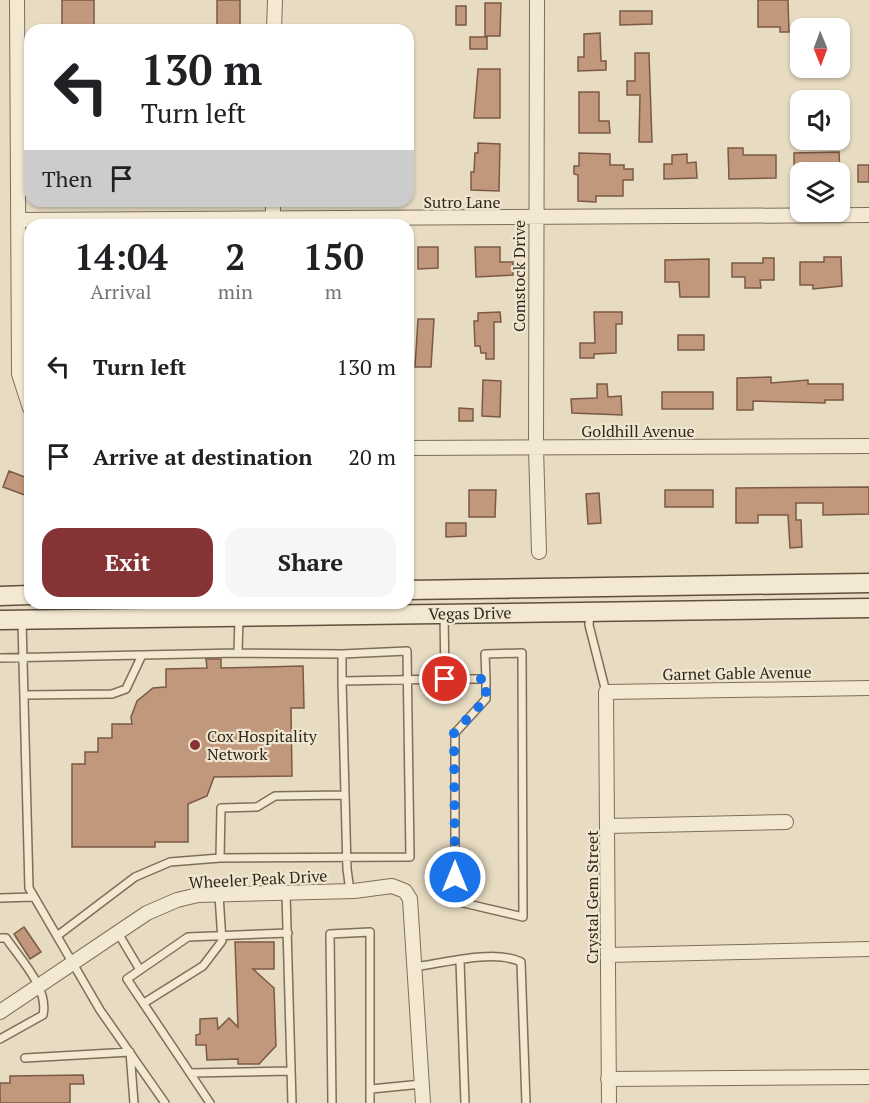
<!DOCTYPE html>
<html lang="en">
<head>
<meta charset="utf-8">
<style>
  :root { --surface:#fff; --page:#f6f6f6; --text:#202124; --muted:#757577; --accent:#863335 }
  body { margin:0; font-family:"PT Serif",serif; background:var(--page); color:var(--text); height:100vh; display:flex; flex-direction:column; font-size:22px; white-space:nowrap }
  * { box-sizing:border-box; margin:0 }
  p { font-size:20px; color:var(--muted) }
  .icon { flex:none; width:33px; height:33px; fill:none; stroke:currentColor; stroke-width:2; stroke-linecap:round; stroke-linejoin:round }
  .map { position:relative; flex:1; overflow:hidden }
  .details { position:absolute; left:24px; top:219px; width:390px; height:390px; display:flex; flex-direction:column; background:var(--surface); border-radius:18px; box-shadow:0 2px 4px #0004 }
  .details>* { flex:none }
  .top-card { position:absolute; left:24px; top:24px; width:390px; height:183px; border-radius:18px; box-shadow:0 2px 4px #0004; background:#fff; color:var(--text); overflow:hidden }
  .needle { width:39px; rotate:179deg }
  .controls { position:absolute; left:790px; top:18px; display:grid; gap:12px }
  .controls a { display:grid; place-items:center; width:60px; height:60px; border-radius:12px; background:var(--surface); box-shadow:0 2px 4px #0004; font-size:30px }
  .pin { position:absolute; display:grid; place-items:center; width:51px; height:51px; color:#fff; margin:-26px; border:3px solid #fff; border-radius:50%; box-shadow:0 2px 6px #0007 }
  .me { position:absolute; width:66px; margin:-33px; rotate:0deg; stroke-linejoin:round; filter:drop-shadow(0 0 4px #0008) }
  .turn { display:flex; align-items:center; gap:21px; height:126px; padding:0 18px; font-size:27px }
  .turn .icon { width:78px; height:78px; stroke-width:2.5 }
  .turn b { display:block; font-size:42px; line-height:51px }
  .then { display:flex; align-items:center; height:57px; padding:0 18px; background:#0003; gap:12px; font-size:22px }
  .eta { display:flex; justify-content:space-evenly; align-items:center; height:102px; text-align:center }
  .eta b { font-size:36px; font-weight:700; line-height:42px }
  .cta { display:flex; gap:12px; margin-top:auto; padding:12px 18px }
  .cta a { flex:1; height:69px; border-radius:18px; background:var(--accent); color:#fff; font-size:24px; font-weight:700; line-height:69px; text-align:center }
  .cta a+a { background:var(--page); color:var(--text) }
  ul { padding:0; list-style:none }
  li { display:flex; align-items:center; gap:18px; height:90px; padding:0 18px }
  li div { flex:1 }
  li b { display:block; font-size:22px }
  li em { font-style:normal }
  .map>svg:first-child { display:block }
  .building { fill:#c1987c; stroke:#7b5944; stroke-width:1.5 }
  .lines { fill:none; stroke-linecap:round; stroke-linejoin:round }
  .lane-casing { stroke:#7f6e5b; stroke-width:10 }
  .street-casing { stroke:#7f6e5b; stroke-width:16 }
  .secondary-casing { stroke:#604f3e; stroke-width:21 }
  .lane { stroke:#f3e9d3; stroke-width:7 }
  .street { stroke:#f3e9d3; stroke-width:14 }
  .secondary { stroke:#f3e9d3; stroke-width:18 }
  .route { stroke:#1a73e8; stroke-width:10; stroke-dasharray:0 18 }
  .poi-dot { fill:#863335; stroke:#f0e6d0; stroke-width:2 }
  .labels { text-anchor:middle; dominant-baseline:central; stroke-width:4.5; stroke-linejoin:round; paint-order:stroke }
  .street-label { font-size:16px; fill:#30261e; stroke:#f0e6d0 }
  .poi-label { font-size:16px; fill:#30261e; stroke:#f0e6d0; text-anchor:start }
</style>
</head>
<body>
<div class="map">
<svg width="869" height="1103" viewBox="0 0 869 1103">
  <rect width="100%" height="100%" fill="#e7dbc2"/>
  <path class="building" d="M62,0H94V30H62Z
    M217,0H240V30H224V27H217Z
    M758,0H788L789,32H780V27H758Z
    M485,3H501L500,36H485Z
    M456,6H466V25H456Z
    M620,11H652V24L620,25Z
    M600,33L601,61H606V70L578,71V57H584V34Z
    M470,37H487V49H470Z
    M635,53H649L652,142H639L640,95H627V81H635Z
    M478,69H500V118H474Z
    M579,92H599V121H609L610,133H579Z
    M478,143L500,144L499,191L471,190V172H474L475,153H478Z
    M728,148H743V155H776V178L729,179Z
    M839,152L840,172H794V153Z
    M579,153L610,154V165H624V169H633V180H623V196H596V202L578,201V175L574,174V166H579Z
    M687,154V163L696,162L697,178L664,179V164H672V155Z
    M858,165H869V182H858Z
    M418,247H438V268L418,269Z
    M475,247H500V262H513V275L476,277Z
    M824,257H841L842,286L813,289V285H800V262H824Z
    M763,258H774V280H760L761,288H745V277H732V263H763Z
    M709,259V297H680L679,282H665V260Z
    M500,312L501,322H494V359H486V353H481L480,346H475L474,321H478V313Z
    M594,312H622V324H616V353L594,354V358H580V343H595Z
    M418,319H434L431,367H415Z
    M678,335H704V350H678Z
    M771,377V383L808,380V384H843V400H825V403L753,401V410H737V378Z
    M483,380L501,381L500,417L482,416Z
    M597,384H607L608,397L621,396L622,415L572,413L571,399L597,398Z
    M662,392H713V409H662Z
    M459,408L473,409V421H459Z
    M9,471L30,479V497L3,487Z
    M869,487V514L823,515V503H796V520H801L802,547L790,548L788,515H758V523H736V488Z
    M469,490H496L495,517H469Z
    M665,490H713V507H665Z
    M599,493L601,523L588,524L586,494Z
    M446,523H466V536L446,537Z
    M206,659H221V668L303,666L304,708H291L292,776L214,777L207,796L188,804V842H155V847H72V764H85V752H98V738H112V724H132L131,717L137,701L153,688L166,687V669L207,668Z
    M24,927L41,952L30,959L14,934Z
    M235,942H274V969H253L274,988L276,1046L259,1064H238V1059L207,1060L206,1045H196V1035L200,1034V1019L217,1018L218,1029L229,1018L238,1027Z
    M83,1075L84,1084H70V1103H0V1083H10V1076Z"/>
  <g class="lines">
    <defs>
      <path id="lane" d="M590,613L589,625L606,692
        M22,622L29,888L100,1010L165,1103
        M238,653L342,654V681
        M0,658L142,655
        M445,679H486L485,654L522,653L523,917L455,901V733L486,699V679
        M24,695L112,694L126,689L142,655L238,653L239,617
        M220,858L410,857L407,651L342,654
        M350,891L347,869L342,681L445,679L444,614
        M286,893L292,1103
        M0,898L34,897
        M118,933L140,970L127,979L210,1103
        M57,936L135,877L170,862L220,858L221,808L257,807L275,796L344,795
        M0,938H6C20,959 49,988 43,1015L0,1039
        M460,961L465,1103
        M415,967C443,963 495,949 521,962L526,1103
        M140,970L188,937L288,933
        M144,1003L203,966L222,941L219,895
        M25,1058L130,1052L134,1103
        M190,1073L290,1071
        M371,1089L422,1084
        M332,1103L330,934L370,932V1103"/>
      <path id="street" d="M17,0L19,374L30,408
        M537,0L536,448L539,552
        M274,30L275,0
        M273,219V201
        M18,220L869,215
        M408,448L869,446
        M608,826L786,822
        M608,955L869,949
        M0,1012L147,913L177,900L198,895L354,891L392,886L405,891L410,899L423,1103
        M608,1079L869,1077
        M609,1103L606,692L869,688"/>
      <path id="secondary" d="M408,590L869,583
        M0,596L30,595
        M0,620L869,608"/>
    </defs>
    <use href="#lane" class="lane-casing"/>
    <use href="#street" class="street-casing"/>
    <use href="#secondary" class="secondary-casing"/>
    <use href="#lane" class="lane"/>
    <use href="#street" class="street"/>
    <use href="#secondary" class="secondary"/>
  </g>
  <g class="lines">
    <path class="route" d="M445,679H486V699L454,733L455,877"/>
  </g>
  <circle class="poi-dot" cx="195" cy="745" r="6"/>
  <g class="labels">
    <g class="street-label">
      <text x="462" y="202">Sutro Lane</text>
      <text transform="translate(519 276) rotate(-90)">Comstock Drive</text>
      <text x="638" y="431">Goldhill Avenue</text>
      <text transform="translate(470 613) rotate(-1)">Vegas Drive</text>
      <text transform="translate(737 673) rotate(-1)">Garnet Gable Avenue</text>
      <text transform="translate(258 879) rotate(-3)">Wheeler Peak Drive</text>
      <text transform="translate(592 897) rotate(-90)">Crystal Gem Street</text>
    </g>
    <g class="poi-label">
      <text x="207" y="736">Cox Hospitality<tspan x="207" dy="18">Network</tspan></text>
    </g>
  </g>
</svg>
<div class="controls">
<a><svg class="needle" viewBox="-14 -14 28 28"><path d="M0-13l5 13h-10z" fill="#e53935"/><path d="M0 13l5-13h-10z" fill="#757577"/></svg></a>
<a><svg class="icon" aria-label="sound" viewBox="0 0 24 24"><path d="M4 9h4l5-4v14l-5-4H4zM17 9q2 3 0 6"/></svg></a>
<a><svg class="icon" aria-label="layers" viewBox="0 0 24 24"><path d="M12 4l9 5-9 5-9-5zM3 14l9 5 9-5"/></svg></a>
</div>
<div class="pin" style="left:445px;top:679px;background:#d93025"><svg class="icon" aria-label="arrive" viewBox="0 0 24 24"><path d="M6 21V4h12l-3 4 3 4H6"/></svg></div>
<svg class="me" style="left:455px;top:877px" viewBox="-20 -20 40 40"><circle r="17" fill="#1a73e8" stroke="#fff" stroke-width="3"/><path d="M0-11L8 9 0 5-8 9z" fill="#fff"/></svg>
<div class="top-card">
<div class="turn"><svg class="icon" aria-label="left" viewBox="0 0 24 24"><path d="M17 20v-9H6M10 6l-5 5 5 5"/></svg><div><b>130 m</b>Turn left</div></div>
<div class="then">Then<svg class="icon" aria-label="arrive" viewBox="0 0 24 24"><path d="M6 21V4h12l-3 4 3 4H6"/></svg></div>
</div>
<section class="details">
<div class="eta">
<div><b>14:04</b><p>Arrival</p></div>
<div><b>2</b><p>min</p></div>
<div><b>150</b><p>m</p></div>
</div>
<ul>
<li><svg class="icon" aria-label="left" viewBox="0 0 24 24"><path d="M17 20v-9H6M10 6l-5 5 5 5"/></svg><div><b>Turn left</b></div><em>130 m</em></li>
<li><svg class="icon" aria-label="arrive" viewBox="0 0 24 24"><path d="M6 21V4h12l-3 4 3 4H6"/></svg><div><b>Arrive at destination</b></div><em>20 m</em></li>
</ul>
<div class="cta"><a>Exit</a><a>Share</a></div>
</section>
</div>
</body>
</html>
